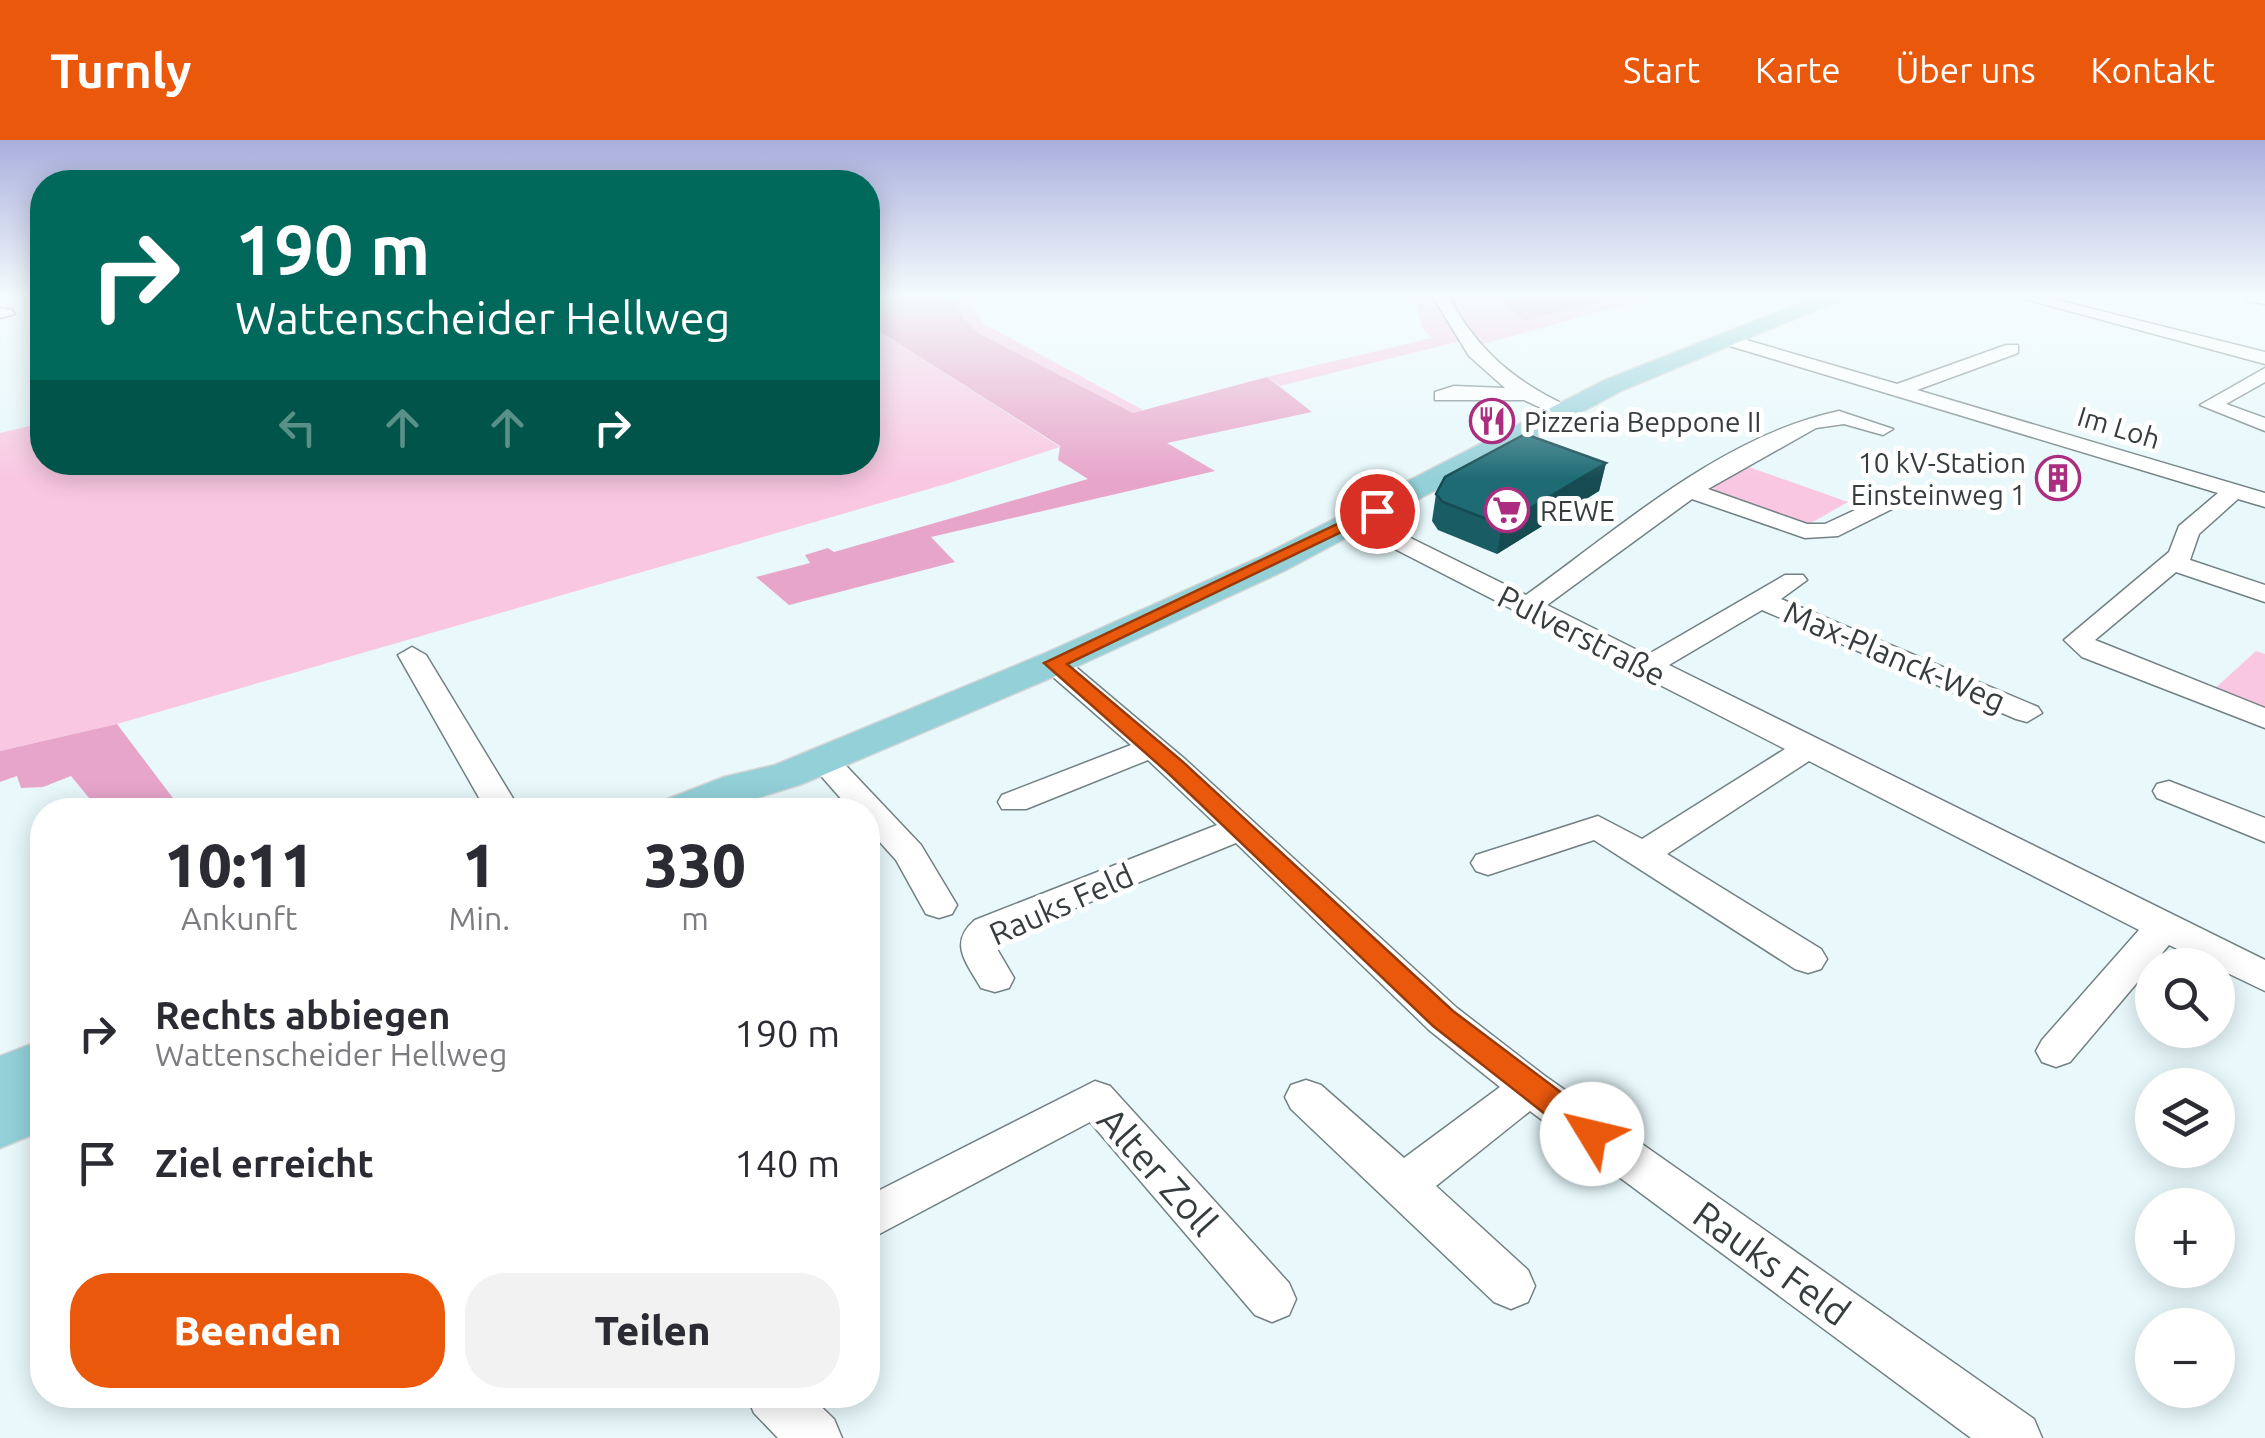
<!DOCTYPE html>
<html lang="de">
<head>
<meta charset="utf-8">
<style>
  :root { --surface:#fff; --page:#f2f2f3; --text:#2b2b33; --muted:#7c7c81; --accent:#ea580c }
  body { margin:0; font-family:Ubuntu,sans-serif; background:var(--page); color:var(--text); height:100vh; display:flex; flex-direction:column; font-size:38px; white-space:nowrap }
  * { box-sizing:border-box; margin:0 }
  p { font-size:32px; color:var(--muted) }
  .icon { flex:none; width:55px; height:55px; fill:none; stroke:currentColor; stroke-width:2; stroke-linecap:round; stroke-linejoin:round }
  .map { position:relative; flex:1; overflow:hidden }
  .drawer { position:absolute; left:30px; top:658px; width:850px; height:610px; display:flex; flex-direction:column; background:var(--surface); border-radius:40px; box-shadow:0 5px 25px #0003 }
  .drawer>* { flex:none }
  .top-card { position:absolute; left:30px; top:30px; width:850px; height:305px; border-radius:40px; box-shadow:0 5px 25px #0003; background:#00695c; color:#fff; overflow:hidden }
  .fabs { position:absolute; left:2135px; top:808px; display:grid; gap:20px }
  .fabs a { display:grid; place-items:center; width:100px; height:100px; border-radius:50%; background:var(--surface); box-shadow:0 5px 25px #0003; font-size:50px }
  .pin { position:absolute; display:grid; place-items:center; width:85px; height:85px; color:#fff; margin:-42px; border:5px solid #fff; border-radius:50%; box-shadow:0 2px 10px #0007 }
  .me { position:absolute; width:110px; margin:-55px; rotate:306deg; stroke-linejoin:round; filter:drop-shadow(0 0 8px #0008) }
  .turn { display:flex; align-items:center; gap:35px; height:210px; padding:0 40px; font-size:45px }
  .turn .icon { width:130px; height:130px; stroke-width:2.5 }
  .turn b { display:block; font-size:70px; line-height:85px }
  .lanes { display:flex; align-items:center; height:95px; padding:0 40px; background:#0003; justify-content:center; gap:50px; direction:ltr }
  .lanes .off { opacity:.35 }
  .eta { display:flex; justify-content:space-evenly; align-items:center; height:170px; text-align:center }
  .eta b { font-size:60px; font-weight:800; line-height:70px }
  .cta { display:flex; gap:20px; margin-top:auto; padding:20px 40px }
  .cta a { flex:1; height:115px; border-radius:40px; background:var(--accent); color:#fff; font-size:40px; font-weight:800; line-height:115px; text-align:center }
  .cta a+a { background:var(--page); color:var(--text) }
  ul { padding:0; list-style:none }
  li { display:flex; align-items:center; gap:30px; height:130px; padding:0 40px }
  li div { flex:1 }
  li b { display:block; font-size:38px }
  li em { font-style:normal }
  header { display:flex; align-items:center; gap:60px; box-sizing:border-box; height:140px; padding:0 50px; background:var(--accent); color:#fff }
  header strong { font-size:48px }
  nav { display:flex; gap:55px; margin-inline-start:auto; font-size:35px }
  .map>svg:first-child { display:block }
  .green { fill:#f9c7e2 }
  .forest { fill:#e8a5ca }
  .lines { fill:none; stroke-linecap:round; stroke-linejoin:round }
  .minor-casing { stroke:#728183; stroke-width:3 }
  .major-casing { stroke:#d3d4d5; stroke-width:3 }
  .minor { fill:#fff; fill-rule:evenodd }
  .major { fill:#93d0d8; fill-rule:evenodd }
  .wall { fill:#1a5c64 }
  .shaded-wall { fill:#154b51 }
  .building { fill:#1e6b74; stroke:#154b51; stroke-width:2.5 }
  .route { fill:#ea580c; stroke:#983908; stroke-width:2.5 }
  .labels { text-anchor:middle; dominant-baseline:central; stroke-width:10; stroke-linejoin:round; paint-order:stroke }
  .far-poi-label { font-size:28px; fill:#373d3e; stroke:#fff; text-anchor:start }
  .far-street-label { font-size:28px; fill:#373d3e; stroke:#fff }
  .street-label { font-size:32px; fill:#373d3e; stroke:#fff }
  .near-street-label { font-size:38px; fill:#373d3e; stroke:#fff }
</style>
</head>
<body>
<header>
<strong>Turnly</strong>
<nav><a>Start</a><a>Karte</a><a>Über uns</a><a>Kontakt</a></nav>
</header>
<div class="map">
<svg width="2265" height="1298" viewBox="0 0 2265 1298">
  <rect width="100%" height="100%" fill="#e8f8fb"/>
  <path class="green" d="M926,157H966L984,184L1143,270L1133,273L980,194Z
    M1414,157H1437L1456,193L1453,195L1461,201L1280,246L1267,237L1432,198L1422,188Z
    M1445,157H1508L1504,161L1524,181L1619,157H1653L1476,206Z
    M868,184L1060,307L946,344L117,584L0,611V293L42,283V322H868Z
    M1743,325L1848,362L1804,387L1714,350V343Z
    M2256,511L2265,514V574L2211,552Z"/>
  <path class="forest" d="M868,157H926L932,164L955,161L964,179L980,194L1133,273L1267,237L1312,272L1167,303L1215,331L931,397L955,422L789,465L756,437L810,423L805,415L828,408L834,412L1088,339L1058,320L1060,306L868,184Z
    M1508,157H1619L1524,181L1503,162Z
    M117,584L182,670H99L71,636L43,647L21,648L17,636L0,642V611Z"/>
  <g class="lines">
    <defs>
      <path id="minor" d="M1433,157H1449C1477,210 1516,243 1570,267V275H1556L1524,260H1435V252L1454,246L1505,248L1469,216Z
        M2017,157H2045L2265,212V224Z
        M2246,157H2265V164L2248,161Z
        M0,168L12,170L15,174L0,178Z
        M1726,194L1897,244L2006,205H2018V213L1917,250L2265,353V367L2238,359L2199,394L2190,420L2265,445V462L2176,432L2095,500L2265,568V588L2082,517L2064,500L2169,412L2179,386L2218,353L1720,203L1717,199Z
        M2265,228V242L2226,264L2265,278V291L2200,265Z
        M1839,271L1893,289L1883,295L1844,284L1816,288L1708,349L1807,384H1825L1894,352L1902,354V364L1838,396L1805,398L1692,359L1547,465L1647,515L1785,435H1803L1807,440L1781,459L2038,567L2042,573L2027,582L2016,579L1762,470L1669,525L2265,820V851L2169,805L2070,922L2056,927L2042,922L2036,911L2042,900L2139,790L1809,621L1667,714L1821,809L1827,819L1821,829L1808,833L1795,829L1594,700L1488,735L1476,731L1471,723L1476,715L1598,676L1642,699L1785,609L1350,386V376H1366L1526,455C1621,387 1722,296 1839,271Z
        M412,507L426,515L520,670H486L398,515Z
        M1054,514L1064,517L1186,620L1457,868L1545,936L2034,1279L2042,1298H1971L1530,971L1436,1046L1528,1130L1535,1146L1528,1162L1511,1169L1494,1162L1291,969L1285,957L1291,945L1306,940L1321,945L1404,1018L1500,947L1429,890L1236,703L1001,798L997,809L1014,838L1009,848L995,852L981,848C966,822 948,803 975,780L1217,685L1148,620L1026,669H1002L998,662L1002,655L1131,605L1044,529L1040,523L1044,517Z
        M823,610L834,613L921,705L957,765L952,774L939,778L926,774L896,720L868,689V670H851L807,620Z
        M2169,641L2265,678V702L2157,658L2153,651L2157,644Z
        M1095,941L1110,946L1289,1143L1296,1159L1289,1175L1272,1182L1255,1175L1090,982L868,1100V1056Z
        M746,1255H809L834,1279L842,1298H778L754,1273Z"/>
      <path id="major" d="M1816,157H1847L1623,250L1284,431L1067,531L802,644L719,670H658L665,660L724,637L775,625L1041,515L1260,417L1605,240Z
        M42,900V991L0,1008V916Z"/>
    </defs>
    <use href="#minor" class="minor-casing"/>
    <use href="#major" class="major-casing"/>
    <use href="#minor" class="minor"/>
    <use href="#major" class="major"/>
  </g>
  <path class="wall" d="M1606,323L1599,351L1497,414L1438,390L1432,381L1436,354Z"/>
  <path class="shaded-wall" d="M1606,323L1599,351L1497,414L1502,385Z"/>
  <path class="building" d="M1525,294L1606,323L1502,385L1443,362L1436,354L1445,337Z"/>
  <linearGradient id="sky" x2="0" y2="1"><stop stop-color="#a9afdd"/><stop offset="0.46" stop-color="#f5fcfd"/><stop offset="1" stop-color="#f5fcfd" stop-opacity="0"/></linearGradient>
  <rect width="2265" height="339" fill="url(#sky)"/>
  <path class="route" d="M1371,368L1385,371L1067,524L1183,622L1453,871L1603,984L1608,994L1603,1003L1592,1006L1582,1003L1433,886L1167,632L1044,523Z"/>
  <defs>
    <symbol id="restaurant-ring" viewBox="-11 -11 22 22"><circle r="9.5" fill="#fff" stroke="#aa2d7f" stroke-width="1.5"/><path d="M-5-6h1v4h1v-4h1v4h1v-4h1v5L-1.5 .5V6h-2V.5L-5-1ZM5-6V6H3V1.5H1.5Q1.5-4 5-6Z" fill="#aa2d7f"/></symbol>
    <symbol id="building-ring" viewBox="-11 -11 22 22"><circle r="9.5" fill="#fff" stroke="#aa2d7f" stroke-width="1.5"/><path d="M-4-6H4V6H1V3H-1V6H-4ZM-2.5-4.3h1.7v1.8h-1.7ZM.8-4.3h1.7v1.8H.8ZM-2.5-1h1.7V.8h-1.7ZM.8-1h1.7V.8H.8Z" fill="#aa2d7f"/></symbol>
    <symbol id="supermarket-ring" viewBox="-11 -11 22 22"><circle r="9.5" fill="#fff" stroke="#aa2d7f" stroke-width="1.5"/><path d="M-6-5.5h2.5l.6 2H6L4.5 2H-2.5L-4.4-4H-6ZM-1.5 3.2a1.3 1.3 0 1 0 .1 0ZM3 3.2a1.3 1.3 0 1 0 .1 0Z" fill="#aa2d7f"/></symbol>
  </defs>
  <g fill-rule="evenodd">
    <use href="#restaurant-ring" x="1467" y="256" width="50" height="50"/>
    <use href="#building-ring" x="2033" y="313" width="50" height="50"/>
    <use href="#supermarket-ring" x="1482" y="345" width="50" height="50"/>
  </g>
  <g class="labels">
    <g class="far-poi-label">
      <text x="1524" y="281">Pizzeria Beppone II</text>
      <text x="2026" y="322" text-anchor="end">10 kV-Station<tspan x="2026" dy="32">Einsteinweg 1</tspan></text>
      <text x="1540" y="370">REWE</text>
    </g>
    <g class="far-street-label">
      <text transform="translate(2119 287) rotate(17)">Im Loh</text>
    </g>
    <g class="street-label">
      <text transform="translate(1582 495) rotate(27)">Pulverstraße</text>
      <text transform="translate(1895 516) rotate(23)">Max-Planck-Weg</text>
      <text transform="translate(1061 764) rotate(-24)">Rauks Feld</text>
    </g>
    <g class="near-street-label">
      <text transform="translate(1158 1031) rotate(48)">Alter Zoll</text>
      <text transform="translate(1772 1123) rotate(36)">Rauks Feld</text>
    </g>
  </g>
</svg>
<div class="fabs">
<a><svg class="icon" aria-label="search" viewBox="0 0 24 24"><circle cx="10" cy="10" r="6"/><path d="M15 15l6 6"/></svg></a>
<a><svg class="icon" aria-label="layers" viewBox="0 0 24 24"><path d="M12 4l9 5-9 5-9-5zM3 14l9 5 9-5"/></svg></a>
<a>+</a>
<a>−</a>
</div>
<div class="pin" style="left:1377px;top:371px;background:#d93025"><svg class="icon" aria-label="arrive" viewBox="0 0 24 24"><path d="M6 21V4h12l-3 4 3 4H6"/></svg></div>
<svg class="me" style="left:1592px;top:994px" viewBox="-20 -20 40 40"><circle r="19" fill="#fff"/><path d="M0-13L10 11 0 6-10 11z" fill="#ea580c"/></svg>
<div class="top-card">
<div class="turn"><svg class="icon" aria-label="right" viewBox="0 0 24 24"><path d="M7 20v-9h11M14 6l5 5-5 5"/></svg><div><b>190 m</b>Wattenscheider Hellweg</div></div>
<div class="lanes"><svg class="icon off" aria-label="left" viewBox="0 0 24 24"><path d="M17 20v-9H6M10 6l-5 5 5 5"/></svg><svg class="icon off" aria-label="ahead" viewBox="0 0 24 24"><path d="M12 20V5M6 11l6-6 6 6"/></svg><svg class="icon off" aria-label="ahead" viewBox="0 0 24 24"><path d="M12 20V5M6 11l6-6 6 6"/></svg><svg class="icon" aria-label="right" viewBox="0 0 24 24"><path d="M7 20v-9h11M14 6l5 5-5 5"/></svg></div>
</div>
<section class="drawer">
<div class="eta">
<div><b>10:11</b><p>Ankunft</p></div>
<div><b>1</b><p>Min.</p></div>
<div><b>330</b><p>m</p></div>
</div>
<ul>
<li><svg class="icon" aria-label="right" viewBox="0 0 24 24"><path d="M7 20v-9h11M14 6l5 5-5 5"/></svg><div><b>Rechts abbiegen</b><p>Wattenscheider Hellweg</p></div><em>190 m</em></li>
<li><svg class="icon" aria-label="arrive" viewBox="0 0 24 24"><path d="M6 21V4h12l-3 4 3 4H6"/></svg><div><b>Ziel erreicht</b></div><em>140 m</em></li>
</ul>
<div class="cta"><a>Beenden</a><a>Teilen</a></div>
</section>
</div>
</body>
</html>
